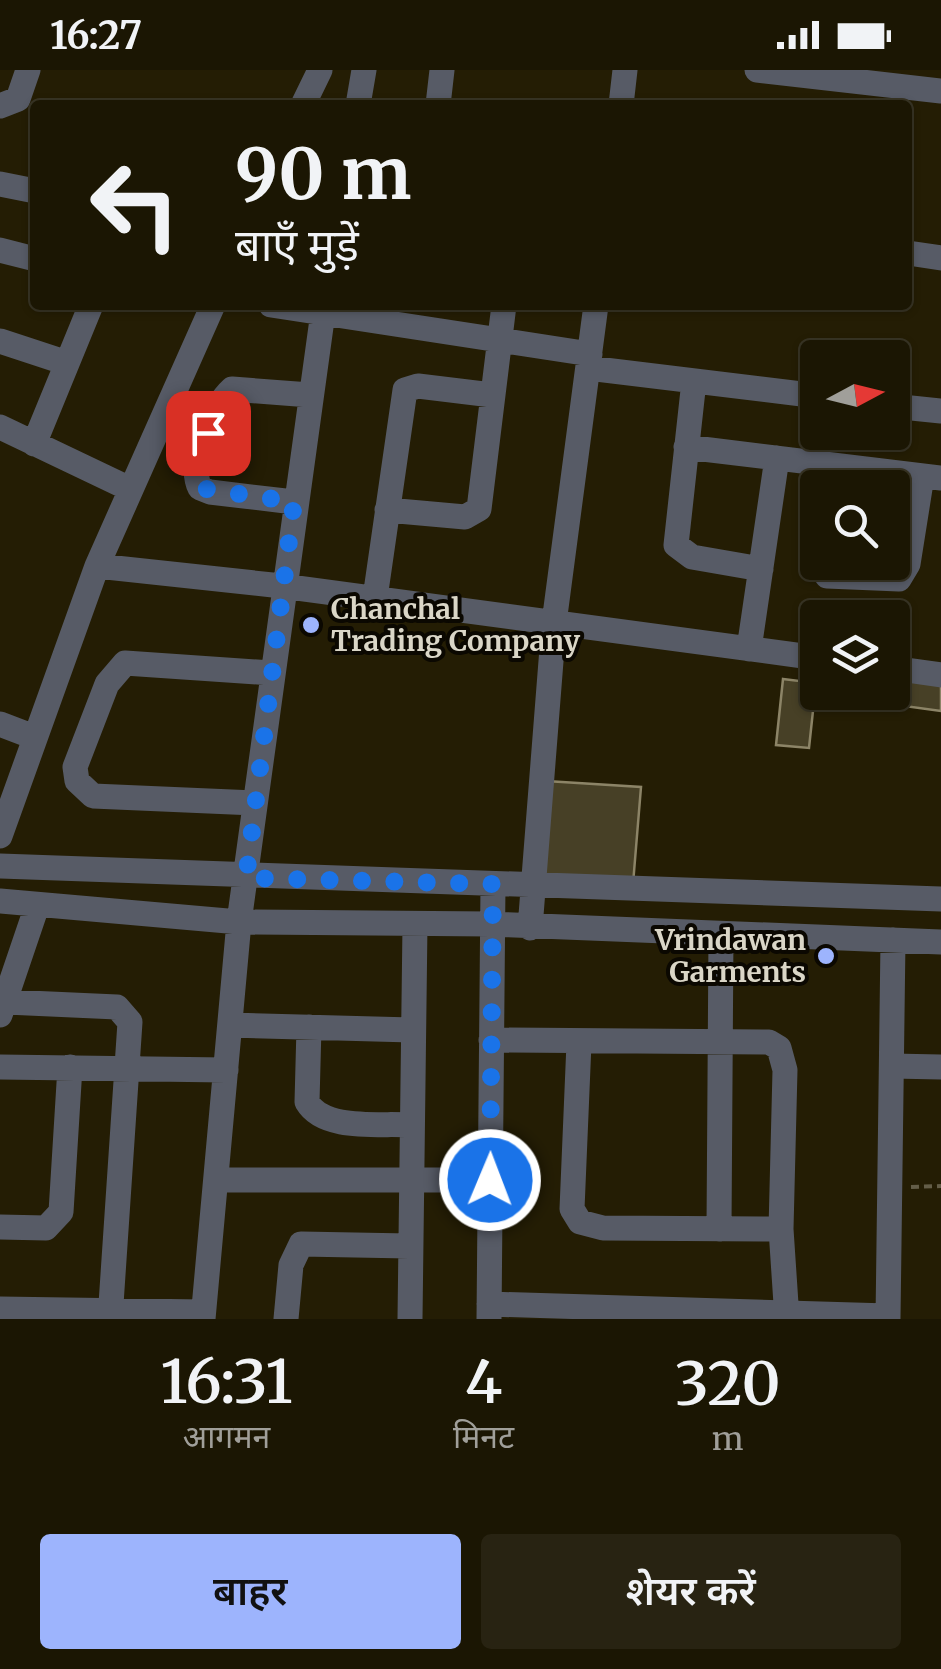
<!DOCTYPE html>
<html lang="hi">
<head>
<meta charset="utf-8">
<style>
  :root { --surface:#1b1603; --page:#282312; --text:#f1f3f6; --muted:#a09f9a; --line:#393525; --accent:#9db4fd }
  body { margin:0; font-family:Merriweather,"Noto Sans Devanagari",serif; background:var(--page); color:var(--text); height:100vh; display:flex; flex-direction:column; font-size:38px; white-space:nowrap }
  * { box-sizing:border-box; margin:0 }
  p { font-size:32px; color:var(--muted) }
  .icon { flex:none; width:55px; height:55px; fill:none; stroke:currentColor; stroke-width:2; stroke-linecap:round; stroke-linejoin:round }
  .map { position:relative; height:1249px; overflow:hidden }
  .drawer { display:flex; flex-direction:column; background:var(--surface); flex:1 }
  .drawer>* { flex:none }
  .guide { position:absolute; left:30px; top:30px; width:882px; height:210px; border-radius:10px; box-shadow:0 2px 8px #0004,0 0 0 2px var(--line); background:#1b1603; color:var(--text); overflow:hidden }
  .needle { width:65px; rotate:83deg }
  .fabs { position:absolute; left:800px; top:270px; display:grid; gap:20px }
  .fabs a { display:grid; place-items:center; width:110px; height:110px; border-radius:10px; background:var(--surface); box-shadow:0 2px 8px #0004,0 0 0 2px var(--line); font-size:50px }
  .pin { position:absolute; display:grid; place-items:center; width:85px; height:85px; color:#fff; margin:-42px; border-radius:20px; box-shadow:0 5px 15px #0006 }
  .me { position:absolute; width:110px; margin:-55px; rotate:1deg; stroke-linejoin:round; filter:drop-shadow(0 0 8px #0008) }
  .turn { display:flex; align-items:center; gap:35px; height:210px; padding:0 40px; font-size:45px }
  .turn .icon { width:130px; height:130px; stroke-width:2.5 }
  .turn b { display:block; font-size:70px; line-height:85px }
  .eta { display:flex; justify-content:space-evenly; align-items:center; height:170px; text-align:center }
  .eta b { font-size:60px; font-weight:600; line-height:70px }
  .button { display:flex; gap:20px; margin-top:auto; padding:20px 40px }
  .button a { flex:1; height:115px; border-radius:10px; background:var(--accent); color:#111; font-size:40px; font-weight:600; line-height:115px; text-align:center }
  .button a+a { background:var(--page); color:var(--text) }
  .status { display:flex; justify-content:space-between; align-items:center; height:70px; padding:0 50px; background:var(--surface); direction:ltr }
  .status svg { height:28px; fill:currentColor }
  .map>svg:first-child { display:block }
  .building { fill:#474026; stroke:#8c8467; stroke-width:2.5 }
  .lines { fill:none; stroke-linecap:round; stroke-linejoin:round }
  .path { stroke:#635d48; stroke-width:4; stroke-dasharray:8 5; stroke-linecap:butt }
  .minor { stroke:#575b66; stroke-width:25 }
  .route { stroke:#1a73e8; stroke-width:18; stroke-dasharray:0 32.4 }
  .poi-dot { fill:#9db4fd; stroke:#0b0801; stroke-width:4 }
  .labels { text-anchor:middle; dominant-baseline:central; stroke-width:8; stroke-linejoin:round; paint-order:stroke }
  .poi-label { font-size:28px; font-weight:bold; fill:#dad6c7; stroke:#0b0801; text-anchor:start }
</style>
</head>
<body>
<div class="status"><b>16:27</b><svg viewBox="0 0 49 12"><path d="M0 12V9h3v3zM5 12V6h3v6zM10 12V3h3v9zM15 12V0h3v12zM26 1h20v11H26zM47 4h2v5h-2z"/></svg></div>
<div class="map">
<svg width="941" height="1249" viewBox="0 0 941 1249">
  <rect width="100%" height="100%" fill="#241d04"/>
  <path class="building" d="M901,602L941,608V641L897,635Z
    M783,609L816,613L809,678L776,675Z
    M546,711L641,717L633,814L539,810Z"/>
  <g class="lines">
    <path class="path" d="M911,1117L941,1116"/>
    <path class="minor" d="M757,0L941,21
      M303,35L320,0
      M358,35L364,0
      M438,35L442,0
      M621,35L625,0
      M0,36L18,29L28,0
      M0,114L35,121
      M0,180L35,189
      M908,183L941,188
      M271,235L590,284
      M0,271L67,293
      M588,298L818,326
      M694,311L676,475L692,487L761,499
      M892,336L941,341
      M0,357L130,419
      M34,374L91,235
      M686,377L941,408
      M294,432L210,422L200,418C187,393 212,337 232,319L310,325
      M387,440L465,447L479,439L504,235
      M818,492L827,506L899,509L908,494L922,406
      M97,496L282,516L818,588
      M375,528L405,320L418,316L492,325
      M749,579L777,388
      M892,598L941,605
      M0,654L34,667
      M255,733L93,726L77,711L75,697L107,614L125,593L271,603
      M0,766L97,496L213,235
      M0,796L941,829
      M0,831L239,852L491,854L941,872
      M530,858L554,553L596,235
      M6,932L117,937L130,952L110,1249
      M0,945L37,836
      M230,955L412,960
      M309,957L307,1032C324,1061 379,1053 410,1055
      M491,970L769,972L779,978L785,1000L781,1159L787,1249
      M579,973L572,1139L580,1152L603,1158L781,1159
      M892,996L941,997
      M0,997L226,1000
      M218,1110H490
      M0,1157L46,1158L61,1142L70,997
      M719,1159L721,864
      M489,1234L888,1246
      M0,1239L203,1242
      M203,1249L239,852L324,235
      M286,1249L291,1195L301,1174L409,1176
      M410,1249L415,854
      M489,1249L493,814
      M888,1249L893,870"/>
  </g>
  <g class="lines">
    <path class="route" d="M208,363L195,400L200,418L294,432L246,808L493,814L490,1110"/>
  </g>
  <g class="poi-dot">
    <circle cx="311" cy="555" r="10"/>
    <circle cx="826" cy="886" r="10"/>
  </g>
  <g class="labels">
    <g class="poi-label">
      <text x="331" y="539">Chanchal<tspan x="331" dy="32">Trading Company</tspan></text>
      <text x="806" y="870" text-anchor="end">Vrindawan<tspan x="806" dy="32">Garments</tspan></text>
    </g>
  </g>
</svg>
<div class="fabs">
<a><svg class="needle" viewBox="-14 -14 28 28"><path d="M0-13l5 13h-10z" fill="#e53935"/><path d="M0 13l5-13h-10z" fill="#a09f9a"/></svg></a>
<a><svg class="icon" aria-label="search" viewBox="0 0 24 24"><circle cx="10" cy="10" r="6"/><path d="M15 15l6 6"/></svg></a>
<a><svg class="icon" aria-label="layers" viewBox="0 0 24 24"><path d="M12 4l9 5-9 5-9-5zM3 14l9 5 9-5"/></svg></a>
</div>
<div class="pin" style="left:208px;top:363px;background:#d93025"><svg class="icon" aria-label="arrive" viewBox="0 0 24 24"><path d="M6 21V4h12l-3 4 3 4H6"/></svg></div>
<svg class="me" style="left:490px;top:1110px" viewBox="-20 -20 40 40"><circle r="17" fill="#1a73e8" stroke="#fff" stroke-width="3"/><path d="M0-11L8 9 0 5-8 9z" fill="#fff"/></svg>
<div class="guide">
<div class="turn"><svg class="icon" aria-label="left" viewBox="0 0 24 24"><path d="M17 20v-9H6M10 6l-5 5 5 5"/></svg><div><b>90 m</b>बाएँ मुड़ें</div></div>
</div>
</div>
<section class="drawer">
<div class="eta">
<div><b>16:31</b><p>आगमन</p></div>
<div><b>4</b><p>मिनट</p></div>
<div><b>320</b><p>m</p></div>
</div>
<div class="button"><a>बाहर</a><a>शेयर करें</a></div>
</section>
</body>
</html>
